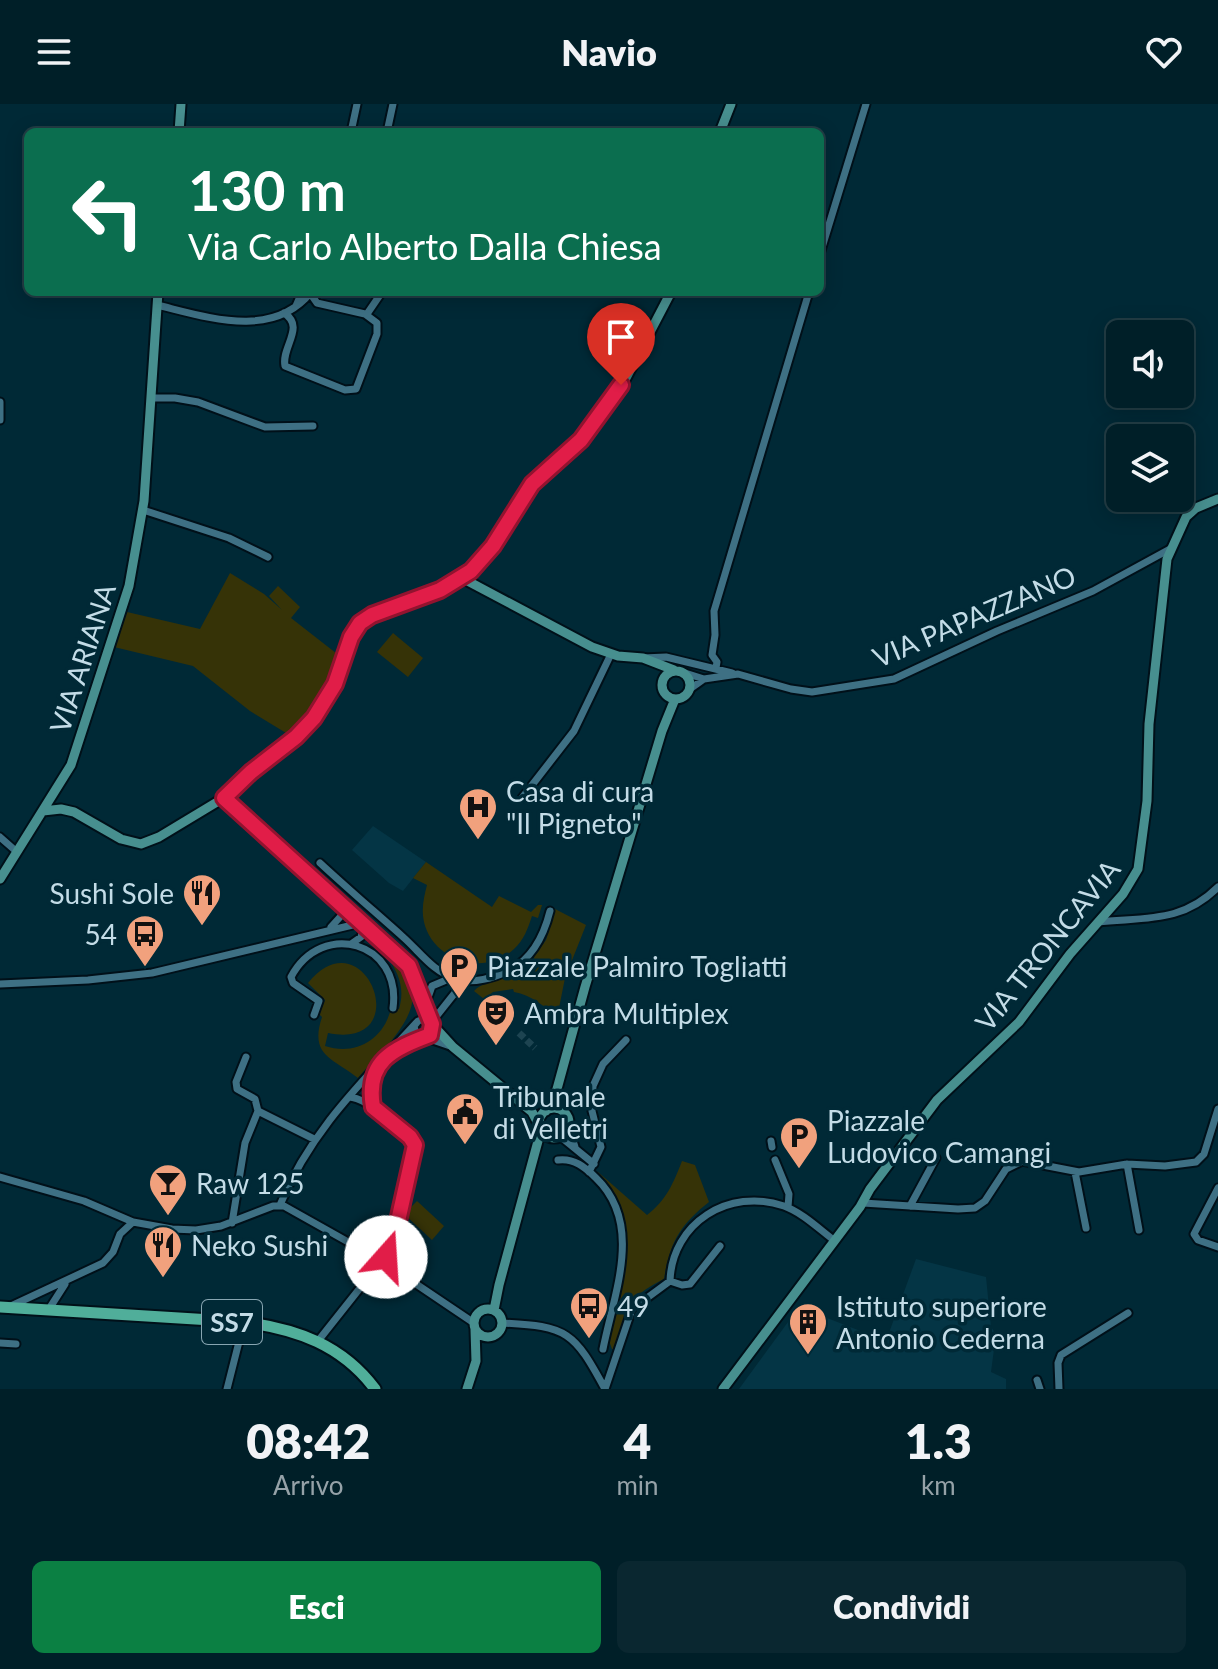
<!DOCTYPE html>
<html lang="it">
<head>
<meta charset="utf-8">
<style>
  :root { --surface:#001f28; --page:#0a2730; --text:#f1f3f6; --muted:#95a2a8; --line:#223d45; --accent:#0b8043 }
  body { margin:0; font-family:Lato,sans-serif; background:var(--page); color:var(--text); height:100vh; display:flex; flex-direction:column; font-size:30px; white-space:nowrap }
  * { box-sizing:border-box; margin:0 }
  p { font-size:26px; color:var(--muted) }
  .icon { flex:none; width:44px; height:44px; fill:none; stroke:currentColor; stroke-width:2; stroke-linecap:round; stroke-linejoin:round }
  .map { position:relative; height:1285px; overflow:hidden }
  .side { display:flex; flex-direction:column; background:var(--surface); flex:1 }
  .side>* { flex:none }
  .banner { position:absolute; left:24px; top:24px; width:800px; height:168px; border-radius:12px; box-shadow:0 4px 20px #0003,0 0 0 2px var(--line); background:#0b6e4f; color:#fff; overflow:hidden }
  .fabs { position:absolute; left:1106px; top:216px; display:grid; gap:16px }
  .fabs a { display:grid; place-items:center; width:88px; height:88px; border-radius:12px; background:var(--surface); box-shadow:0 4px 20px #0003,0 0 0 2px var(--line); font-size:40px }
  .pin { position:absolute; display:grid; place-items:center; width:68px; height:68px; color:#fff; margin:-82px -34px; border-radius:50% 50% 50% 0; rotate:-45deg; box-shadow:0 0 8px #0007 }
  .pin .icon { rotate:45deg }
  .me { position:absolute; width:88px; margin:-44px; rotate:19deg; stroke-linejoin:round; filter:drop-shadow(0 0 6px #0008) }
  .turn { display:flex; align-items:center; gap:28px; height:168px; padding:0 32px; font-size:36px }
  .turn .icon { width:104px; height:104px; stroke-width:2.5 }
  .turn b { display:block; font-size:56px; line-height:68px }
  .eta { display:flex; justify-content:space-evenly; align-items:center; height:136px; text-align:center }
  .eta b { font-size:48px; font-weight:800; line-height:56px }
  .button { display:flex; gap:16px; margin-top:auto; padding:16px 32px }
  .button a { flex:1; height:92px; border-radius:12px; background:var(--accent); color:#fff; font-size:32px; font-weight:800; line-height:92px; text-align:center }
  .button a+a { background:var(--page); color:var(--text) }
  header { display:flex; justify-content:space-between; align-items:center; height:104px; padding:0 32px; background:var(--surface); font-size:36px; font-weight:800 }
  .map>svg:first-child { display:block }
  .built { fill:#043545 }
  .green { fill:#363307 }
  .lines { fill:none; stroke-linecap:round; stroke-linejoin:round }
  .street-tunnel { stroke:#1d4451; stroke-width:7; stroke-dasharray:7 3.5; stroke-linecap:butt }
  .street-casing { stroke:#001019; stroke-width:11 }
  .secondary-casing { stroke:#001019; stroke-width:13 }
  .primary-casing { stroke:#001019; stroke-width:15 }
  .street { stroke:#3e7084; stroke-width:7 }
  .secondary { stroke:#478f8f; stroke-width:9 }
  .primary { stroke:#50ae9a; stroke-width:11 }
  .route-casing { stroke:#92132f; stroke-width:20 }
  .route { stroke:#e11d48; stroke-width:14 }
  .labels { text-anchor:middle; dominant-baseline:central; stroke-width:7; stroke-linejoin:round; paint-order:stroke }
  .shield { fill:#002936; stroke:#88a6b2; stroke-width:2 }
  .shield-label { font-size:26px; font-weight:bold; fill:#c3dce7 }
  .street-label { font-size:28px; fill:#c3dce7; stroke:#002936 }
  .poi-label { font-size:28px; fill:#c3dce7; stroke:#002936; text-anchor:start }
</style>
</head>
<body>
<header><svg class="icon" aria-label="menu" viewBox="0 0 24 24"><path d="M4 6h16M4 12h16M4 18h16"/></svg>Navio<svg class="icon" aria-label="heart" viewBox="0 0 24 24"><path d="M12 20l-8-8c-3-5 5-10 8-4 3-6 11-1 8 4z"/></svg></header>
<div class="map">
<svg width="1218" height="1285" viewBox="0 0 1218 1285">
  <rect width="100%" height="100%" fill="#002936"/>
  <path class="built" d="M373,722L426,758L403,787L389,779L352,746Z
    M916,1155L986,1173L991,1223L996,1230L991,1268L1006,1275V1285H739L799,1203L886,1237Z"/>
  <path class="green" d="M230,469L264,490L282,506L269,492L278,482L300,503L291,514L341,553C330,586 313,605 291,632L250,607L193,562L114,543L127,508L200,525Z
    M393,529L423,554L408,573L377,548Z
    M426,758L492,803L499,792L531,808L538,801H542L538,814L532,812C528,824 524,836 514,845C485,873 433,857 424,818C421,805 424,793 427,781L413,774Z
    M555,805L586,821L565,874L557,914C544,902 532,891 514,888L513,885L493,888L484,895L474,887C484,876 514,870 529,870L535,864L534,853L546,836Z
    M388,853C396,860 406,867 410,877C425,911 379,949 358,974C333,954 309,952 322,913L319,910L325,896L308,879C365,809 418,947 328,929L325,942C355,952 384,936 391,904L399,905C405,884 399,871 388,853Z
    M682,1057L695,1061L709,1098C680,1121 670,1138 664,1175C625,1194 626,1207 615,1245H612L608,1234C621,1177 648,1115 595,1071L598,1068L647,1111C666,1097 674,1078 682,1057Z
    M417,1097L444,1122L432,1136L404,1110Z"/>
  <g class="lines">
    <path class="street-tunnel" d="M490,906L505,918
      M519,929L535,944"/>
    <defs>
      <path id="street" d="M351,28L357,0
        M387,28L393,0
        M820,150L866,0
        M157,201C207,213 273,236 311,188
        M296,202L302,188
        M284,209C306,223 281,243 285,262L345,286L356,285L377,230V219L365,210L317,199L310,189
        M367,210L382,188
        M151,294H175L198,298L265,323L313,322
        M0,298V316
        M143,406L229,434L268,453
        M643,554L666,553L732,569
        M716,564L717,558L712,551L715,531L714,507L809,188
        M685,569L704,575
        M690,585L704,575L738,570L791,585L812,588L894,575L997,527L1093,487L1170,445
        M522,694L574,627L611,550
        M0,733L17,748
        M320,759C347,784 375,808 403,833C421,849 432,867 456,875C473,880 494,874 510,866C533,854 544,831 550,807
        M1098,818C1146,813 1182,819 1218,783
        M331,823L341,812L342,801
        M351,840L361,833L364,821
        M0,880L88,876L152,869L361,819
        M425,902L432,882L451,874
        M314,911L319,897L293,879L291,873C322,815 402,838 393,904
        M431,919L458,885L456,875
        M424,933L453,943
        M391,949L430,931L432,923L425,915L418,917L414,922L416,930L422,933
        M246,953L236,978L237,985L255,995L258,1007L314,1035
        M373,1002L371,982L375,967
        M569,1024L575,1043
        M561,1033L594,1060
        M771,1037L772,1043
        M558,1056C574,1054 585,1063 596,1074C644,1120 614,1189 603,1245
        M775,1056L789,1090L788,1103
        M1127,1060L1139,1126
        M589,1068L601,1043L592,1007L593,982L603,960L626,936
        M1075,1068L1086,1124
        M0,1073L84,1097L133,1118L172,1125L196,1126L221,1122L273,1102H284L382,1157L474,1219
        M1218,1084L1194,1130L1198,1136L1218,1143
        M863,1099L958,1105L975,1104L985,1097L1006,1065L1022,1057L1079,1068L1127,1060L1165,1062L1196,1058L1204,1050L1218,1005
        M280,1101C310,1027 363,977 416,919
        M910,1102L936,1054
        M232,1119L245,1039L258,1007
        M670,1177C672,1119 729,1083 784,1102C803,1109 819,1125 835,1137
        M11,1202L103,1159L113,1148L120,1130L133,1118
        M49,1205L65,1180
        M502,1219C568,1222 574,1228 605,1285
        M318,1237L391,1145L414,1045C412,1028 367,994 349,993
        M0,1239L16,1240
        M1037,1276L1040,1285
        M227,1285L244,1218
        M605,1285L632,1205L670,1177L682,1181L690,1180L720,1142
        M1059,1285L1058,1259L1061,1251L1128,1209"/>
      <path id="secondary" d="M179,28L181,0
        M720,28L731,0
        M462,474L592,543L618,552L643,554L674,566
        M662 581a14 14 0 1 1 28 0a14 14 0 1 1-28 0Z
        M224,694L409,862L430,918
        M43,707L61,705L74,708L121,735L141,740L159,733L222,695L258,662L296,633L317,610L335,580L351,533L360,519L372,511L451,481L466,471L485,451L529,383L583,333L625,276L671,188
        M0,775L71,661L129,482L144,397L158,188
        M432,920L453,943L532,1008L539,1021
        M539 1019a15 15 0 1 1 30 0a15 15 0 1 1-30 0Z
        M546,1007L557,985L585,883L662,627L675,595
        M474 1219a14 14 0 1 1 28 0a14 14 0 1 1-28 0Z
        M494,1206L499,1181L541,1026
        M467,1285L476,1257L475,1225
        M723,1285L860,1103L870,1085L937,996L1019,918L1070,850L1123,790L1138,765L1147,697L1149,620L1167,455L1186,413L1196,404L1218,395"/>
      <path id="primary" d="M0,1203L244,1218C297,1225 342,1241 375,1285"/>
    </defs>
    <use href="#street" class="street-casing"/>
    <use href="#secondary" class="secondary-casing"/>
    <use href="#primary" class="primary-casing"/>
    <use href="#street" class="street"/>
    <use href="#secondary" class="secondary"/>
    <use href="#primary" class="primary"/>
  </g>
  <g class="lines">
    <defs>
      <path id="route" d="M386,1153L394,1135L415,1041L410,1033L373,1003C365,957 393,945 430,931L432,920L409,862L224,694L251,668L296,633L314,614L335,580L351,533L360,519L372,511L440,486L471,467L493,442L532,380L581,336L621,281"/>
    </defs>
    <use href="#route" class="route-casing"/>
    <use href="#route" class="route"/>
  </g>
  <defs>
    <symbol id="hospital-pin" viewBox="-11 -11 22 30"><path d="M0 17L-7.5 6A9.5 9.5 0 1 1 7.5 6Z" fill="#f1a17d" stroke="#002936"/><path d="M-5-5h3v3.5h4V-5h3V5h-3V1.5h-4V5h-3Z" fill="#111"/></symbol>
    <symbol id="restaurant-pin" viewBox="-11 -11 22 30"><path d="M0 17L-7.5 6A9.5 9.5 0 1 1 7.5 6Z" fill="#f1a17d" stroke="#002936"/><path d="M-5-6h1v4h1v-4h1v4h1v-4h1v5L-1.5 .5V6h-2V.5L-5-1ZM5-6V6H3V1.5H1.5Q1.5-4 5-6Z" fill="#111"/></symbol>
    <symbol id="bus-pin" viewBox="-11 -11 22 30"><path d="M0 17L-7.5 6A9.5 9.5 0 1 1 7.5 6Z" fill="#f1a17d" stroke="#002936"/><path d="M-5-6H5V4H4V6H2V4H-2V6H-4V4H-5ZM-3.5-4V0h7V-4ZM-3.5 1.2v1.5H-2V1.2ZM2 1.2v1.5H3.5V1.2Z" fill="#111"/></symbol>
    <symbol id="parking-pin" viewBox="-11 -11 22 30"><path d="M0 17L-7.5 6A9.5 9.5 0 1 1 7.5 6Z" fill="#f1a17d" stroke="#002936"/><path d="M-3.5-5.5H1a3.5 3.5 0 0 1 0 7H-1V5.5H-3.5ZM-1-3.4V-.6H.8a1.4 1.4 0 0 0 0-2.8Z" fill="#111"/></symbol>
    <symbol id="theatre-pin" viewBox="-11 -11 22 30"><path d="M0 17L-7.5 6A9.5 9.5 0 1 1 7.5 6Z" fill="#f1a17d" stroke="#002936"/><path d="M-5-5.5Q0-4 5-5.5V0Q5 5 0 6Q-5 5-5 0ZM-3.3-2.5H-1v1.5H-3.3ZM1-2.5H3.3v1.5H1ZM-2.8 1Q0 5.5 2.8 1Z" fill="#111"/></symbol>
    <symbol id="civic-pin" viewBox="-11 -11 22 30"><path d="M0 17L-7.5 6A9.5 9.5 0 1 1 7.5 6Z" fill="#f1a17d" stroke="#002936"/><path d="M-.6-6.5H3V-4.5H.6V-3L4-1V1h2V6H-6V1h2V-1L-.6-3ZM-1.2 2.5V6h2.4V2.5Z" fill="#111"/></symbol>
    <symbol id="bar-pin" viewBox="-11 -11 22 30"><path d="M0 17L-7.5 6A9.5 9.5 0 1 1 7.5 6Z" fill="#f1a17d" stroke="#002936"/><path d="M-6-5H6L.8 .8V4.5H3.5V6h-7V4.5H-.8V.8Z" fill="#111"/></symbol>
    <symbol id="building-pin" viewBox="-11 -11 22 30"><path d="M0 17L-7.5 6A9.5 9.5 0 1 1 7.5 6Z" fill="#f1a17d" stroke="#002936"/><path d="M-4-6H4V6H1V3H-1V6H-4ZM-2.5-4.3h1.7v1.8h-1.7ZM.8-4.3h1.7v1.8H.8ZM-2.5-1h1.7V.8h-1.7ZM.8-1h1.7V.8H.8Z" fill="#111"/></symbol>
  </defs>
  <g fill-rule="evenodd">
    <use href="#hospital-pin" x="456" y="681" width="44" height="60"/>
    <use href="#restaurant-pin" x="180" y="767" width="44" height="60"/>
    <use href="#bus-pin" x="123" y="808" width="44" height="60"/>
    <use href="#parking-pin" x="437" y="840" width="44" height="60"/>
    <use href="#theatre-pin" x="474" y="887" width="44" height="60"/>
    <use href="#civic-pin" x="443" y="986" width="44" height="60"/>
    <use href="#parking-pin" x="777" y="1010" width="44" height="60"/>
    <use href="#bar-pin" x="146" y="1057" width="44" height="60"/>
    <use href="#restaurant-pin" x="141" y="1119" width="44" height="60"/>
    <use href="#bus-pin" x="567" y="1180" width="44" height="60"/>
    <use href="#building-pin" x="786" y="1196" width="44" height="60"/>
  </g>
  <g class="labels">
    <rect class="shield" x="202" y="1196" width="60" height="44" rx="6"/>
    <g class="shield-label">
      <text x="232" y="1218">SS7</text>
    </g>
    <g class="street-label">
      <text transform="translate(974 512) rotate(-23)">VIA PAPAZZANO</text>
      <text transform="translate(82 554) rotate(-72)">VIA ARIANA</text>
      <text transform="translate(1047 841) rotate(-51)">VIA TRONCAVIA</text>
    </g>
    <g class="poi-label">
      <text x="506" y="687">Casa di cura<tspan x="506" dy="32">"Il Pigneto"</tspan></text>
      <text x="174" y="789" text-anchor="end">Sushi Sole</text>
      <text x="117" y="830" text-anchor="end">54</text>
      <text x="487" y="862">Piazzale Palmiro Togliatti</text>
      <text x="524" y="909">Ambra Multiplex</text>
      <text x="493" y="992">Tribunale<tspan x="493" dy="32">di Velletri</tspan></text>
      <text x="827" y="1016">Piazzale<tspan x="827" dy="32">Ludovico Camangi</tspan></text>
      <text x="196" y="1079">Raw 125</text>
      <text x="191" y="1141">Neko Sushi</text>
      <text x="617" y="1202">49</text>
      <text x="836" y="1202">Istituto superiore<tspan x="836" dy="32">Antonio Cederna</tspan></text>
    </g>
  </g>
</svg>
<div class="fabs">
<a><svg class="icon" aria-label="sound" viewBox="0 0 24 24"><path d="M4 9h4l5-4v14l-5-4H4zM17 9q2 3 0 6"/></svg></a>
<a><svg class="icon" aria-label="layers" viewBox="0 0 24 24"><path d="M12 4l9 5-9 5-9-5zM3 14l9 5 9-5"/></svg></a>
</div>
<div class="pin" style="left:621px;top:281px;background:#d93025"><svg class="icon" aria-label="arrive" viewBox="0 0 24 24"><path d="M6 21V4h12l-3 4 3 4H6"/></svg></div>
<svg class="me" style="left:386px;top:1153px" viewBox="-20 -20 40 40"><circle r="19" fill="#fff"/><path d="M0-13L10 11 0 6-10 11z" fill="#e11d48"/></svg>
<div class="banner">
<div class="turn"><svg class="icon" aria-label="left" viewBox="0 0 24 24"><path d="M17 20v-9H6M10 6l-5 5 5 5"/></svg><div><b>130 m</b>Via Carlo Alberto Dalla Chiesa</div></div>
</div>
</div>
<section class="side">
<div class="eta">
<div><b>08:42</b><p>Arrivo</p></div>
<div><b>4</b><p>min</p></div>
<div><b>1.3</b><p>km</p></div>
</div>
<div class="button"><a>Esci</a><a>Condividi</a></div>
</section>
</body>
</html>
